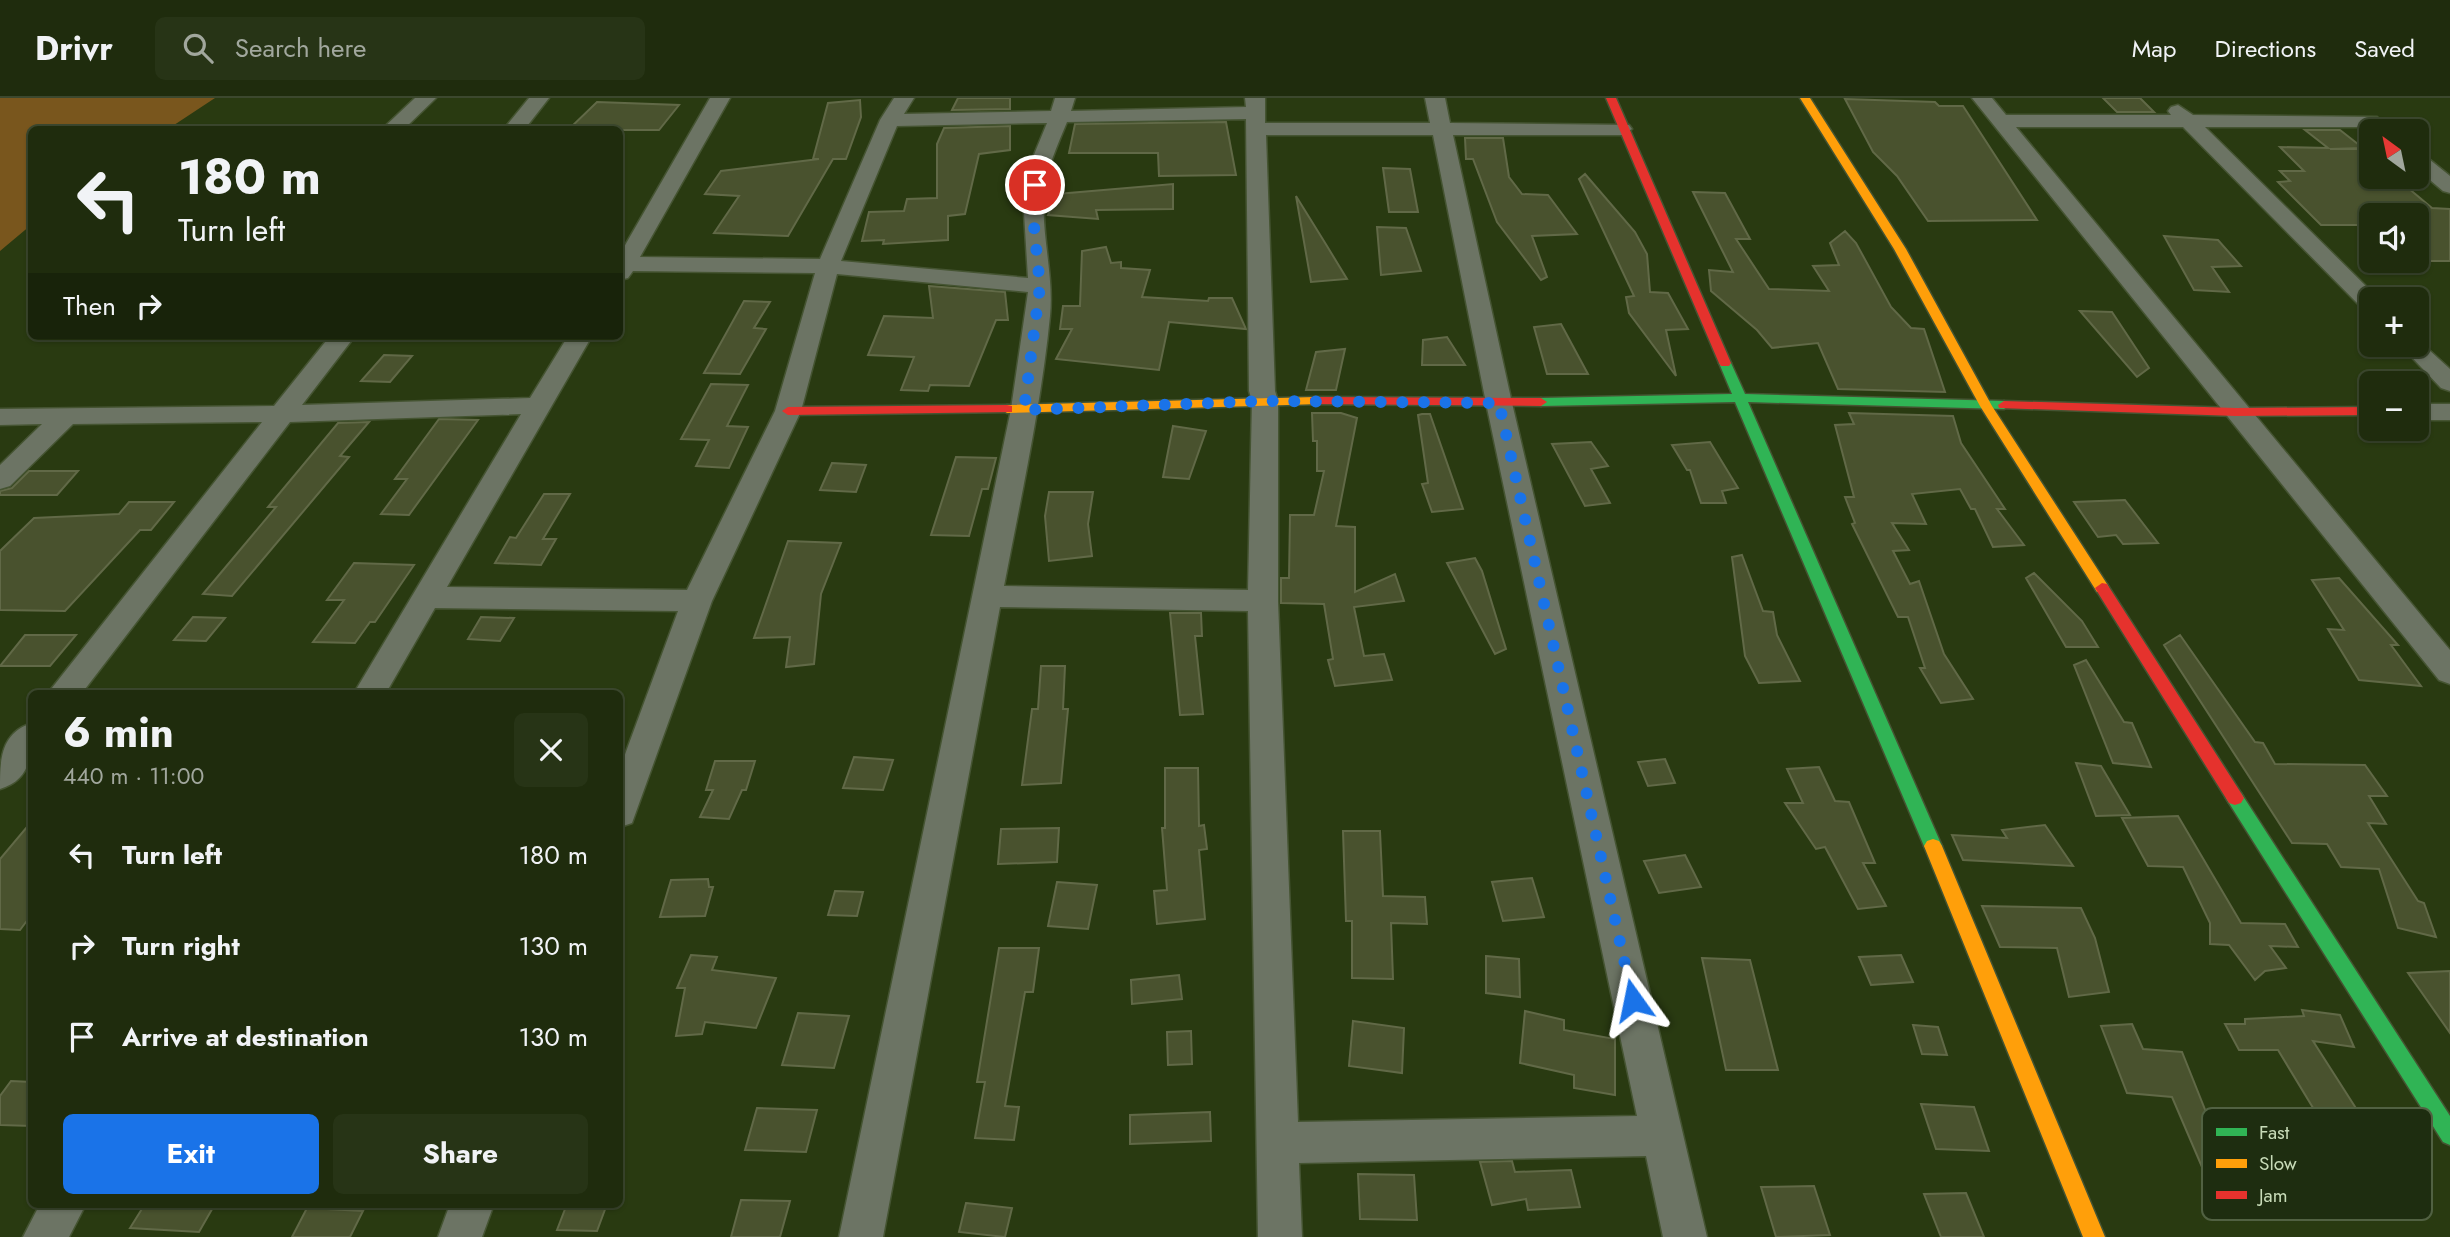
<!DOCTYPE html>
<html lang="en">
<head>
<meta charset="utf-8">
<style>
  :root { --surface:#1f2c0d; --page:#273416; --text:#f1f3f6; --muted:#a1a79d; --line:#3c482e; --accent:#1a73e8 }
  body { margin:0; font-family:Jost,sans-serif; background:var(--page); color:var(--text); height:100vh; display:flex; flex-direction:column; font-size:26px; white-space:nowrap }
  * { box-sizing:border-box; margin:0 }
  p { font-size:23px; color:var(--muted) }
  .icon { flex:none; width:38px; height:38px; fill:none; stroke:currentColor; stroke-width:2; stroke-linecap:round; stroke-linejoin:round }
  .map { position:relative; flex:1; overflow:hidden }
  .details { position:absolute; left:28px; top:592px; width:595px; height:518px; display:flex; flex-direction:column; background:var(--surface); border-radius:10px; box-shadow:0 2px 5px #0004,0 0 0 2px var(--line) }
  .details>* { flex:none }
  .top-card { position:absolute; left:28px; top:28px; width:595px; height:214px; border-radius:10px; box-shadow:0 2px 5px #0004,0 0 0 2px var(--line); background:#1f2c0d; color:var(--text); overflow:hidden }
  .needle { width:46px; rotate:327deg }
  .fabs { position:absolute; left:2359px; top:21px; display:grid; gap:14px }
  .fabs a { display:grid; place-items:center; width:70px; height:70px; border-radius:10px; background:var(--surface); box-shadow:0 2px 5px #0004,0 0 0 2px var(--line); font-size:35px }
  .pin { position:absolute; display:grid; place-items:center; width:60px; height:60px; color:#fff; margin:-30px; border:4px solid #fff; border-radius:50%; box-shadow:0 2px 7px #0007 }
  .me { position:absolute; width:77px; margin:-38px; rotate:348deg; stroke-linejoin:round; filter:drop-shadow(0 0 5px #0008) }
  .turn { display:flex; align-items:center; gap:24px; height:147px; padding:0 35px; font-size:32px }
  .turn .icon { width:91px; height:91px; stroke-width:2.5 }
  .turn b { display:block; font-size:49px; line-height:60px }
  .then { display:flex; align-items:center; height:66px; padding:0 35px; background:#0003; gap:14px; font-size:26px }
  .round { display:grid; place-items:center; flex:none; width:74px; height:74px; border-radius:10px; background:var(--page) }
  .headline { display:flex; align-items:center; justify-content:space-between; height:119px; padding:0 35px }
  h1 { font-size:42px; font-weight:700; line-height:52px }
  .action { display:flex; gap:14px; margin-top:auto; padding:14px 35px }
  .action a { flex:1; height:80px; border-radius:10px; background:var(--accent); color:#fff; font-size:28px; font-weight:700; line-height:80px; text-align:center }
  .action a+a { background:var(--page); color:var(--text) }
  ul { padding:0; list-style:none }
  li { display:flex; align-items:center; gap:21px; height:91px; padding:0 35px }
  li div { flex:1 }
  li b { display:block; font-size:26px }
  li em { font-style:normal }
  header { display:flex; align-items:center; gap:42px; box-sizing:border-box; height:98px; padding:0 35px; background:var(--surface); border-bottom:2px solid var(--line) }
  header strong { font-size:33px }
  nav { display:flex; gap:38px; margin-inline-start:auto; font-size:24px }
  .search { width:490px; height:63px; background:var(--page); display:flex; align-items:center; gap:18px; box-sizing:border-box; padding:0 24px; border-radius:10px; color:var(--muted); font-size:26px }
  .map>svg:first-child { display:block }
  .green { fill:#79561d }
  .building { fill:#49522e; stroke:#616947; stroke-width:2 }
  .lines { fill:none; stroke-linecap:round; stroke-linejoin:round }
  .street-casing { stroke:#455432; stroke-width:3 }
  .fast-casing { stroke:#455432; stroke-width:3 }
  .slow-casing { stroke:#455432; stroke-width:3 }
  .jam-casing { stroke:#455432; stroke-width:3 }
  .street { fill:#6c7464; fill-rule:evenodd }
  .fast { fill:#30b455; fill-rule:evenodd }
  .slow { fill:#ff9f0a; fill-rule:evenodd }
  .jam { fill:#e5322d; fill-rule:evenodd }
  .route { stroke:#1a73e8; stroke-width:12; stroke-dasharray:0 21.6 }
  .key { fill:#1e2d10; stroke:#516142; stroke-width:2 }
  .key-label { font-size:19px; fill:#c8dbb8 }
</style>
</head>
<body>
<header>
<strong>Drivr</strong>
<div class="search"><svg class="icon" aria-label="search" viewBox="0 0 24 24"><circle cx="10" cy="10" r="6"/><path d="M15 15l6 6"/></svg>Search here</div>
<nav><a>Map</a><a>Directions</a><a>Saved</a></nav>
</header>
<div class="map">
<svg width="2450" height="1139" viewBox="0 0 2450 1139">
  <rect width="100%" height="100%" fill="#293a11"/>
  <path class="green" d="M0,0H215L168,31L32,32L31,127L0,153Z"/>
  <path class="building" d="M958,0H1010V11L952,12Z
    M2103,0H2140L2154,14H2117Z
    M1845,1L1935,4L1939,8H1963L2037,122L1928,123L1897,78L1873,54Z
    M860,2L861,19L846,61H833L788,138L714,135L739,98L705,96L721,73L819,61H813L828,5Z
    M597,4L679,7L659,32H568Z
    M1226,24L1236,77L1159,78L1158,55H1069L1075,26Z
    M1010,28V52L979,56L965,116L948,118V142L883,146L884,142L862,143L869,114L904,113L907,101L937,100V46L944,30Z
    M2305,32H2340L2363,50L2330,51H2363L2371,59V79H2395L2432,110L2450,111V163H2402H2417V117H2371V136L2361,127H2321L2278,84L2290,83L2280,73H2304L2280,49L2328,50Z
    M1465,40H1503L1509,79L1522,96L1548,97L1577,136L1532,138L1547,179L1541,182L1497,124L1473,61H1466Z
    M1383,70L1410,71L1418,114H1389Z
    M1585,76L1635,134L1647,156L1650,194L1668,195L1688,231L1666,232L1676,278L1629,215L1626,199L1634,198L1579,81Z
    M1173,86V111L1096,112L1098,121L1048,117L1057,96Z
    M1693,94L1725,95L1750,141H1736L1769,191L1829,193L1813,168L1839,167L1830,145L1845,133L1856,145L1891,209L1911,230L1924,231L1945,294L1838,291L1818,245L1772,250L1757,232L1711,193L1709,172L1733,174Z
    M1296,98L1327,148L1347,181L1311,184Z
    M1377,129L1406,130L1421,173L1381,177Z
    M2164,138L2218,142L2241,168L2212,169L2229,194L2194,192Z
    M1106,149L1111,165L1121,164V170L1150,172L1142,199L1208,203L1209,200H1232L1246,231L1169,224L1159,272L1056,261L1072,231H1060L1063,208H1080L1082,153Z
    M929,188L1005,194L1008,222H996L969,288L930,287L928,293L901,292L914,259L868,257L884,218L933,220Z
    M744,203L770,204L754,230L766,231L740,276L704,275Z
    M2080,213L2112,214L2149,270L2137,279Z
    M1561,226L1588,276H1547L1534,229Z
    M1447,239L1465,267H1422L1423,242Z
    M1345,251L1336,292H1306L1316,254Z
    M384,257L412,258L390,284L361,283Z
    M711,286L748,287L727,328L748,329L729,370L696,368L709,342L681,341Z
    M1312,315H1341L1357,320L1336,428L1355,429V494L1395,476L1404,503L1354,509L1364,558L1384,556L1392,582L1335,588L1328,562L1333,561L1324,506L1281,505V480H1289L1290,417H1314L1324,373H1317V343H1313Z
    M1849,315L1953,318L1961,345L2005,411H1997L2024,447L1993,449L1975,411H1971L1960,391L1912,396L1926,426L1892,425L1909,452L1893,453L1910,486L1919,483L1944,556L1973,601L1941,605L1920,570H1925L1908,519H1898L1852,426L1855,425L1845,399H1854L1835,327L1854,326Z
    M1422,316H1430L1463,411L1432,414L1422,386L1428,385L1418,317Z
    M439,321L478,322L409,417L381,416L407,381H395Z
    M369,324L340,358L349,359L232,498L203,496L276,409H268L338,325Z
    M1173,328L1206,333L1189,381L1163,379Z
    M1591,344L1608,368L1591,371L1610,405L1585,408L1552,346Z
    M1710,344L1738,390L1722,393L1726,405H1701L1690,372H1687L1672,347Z
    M956,359L996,360L988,391H982L969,438L931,437Z
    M832,365L866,367L856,394L820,392Z
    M29,373H78L57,397H0V393L12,390Z
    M1049,394H1093L1088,426L1092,458L1049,463L1045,418Z
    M544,396H570L543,441H556L541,467L495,465L510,439L516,440Z
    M2125,402L2158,445L2123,446L2116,437L2098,439L2074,404Z
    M129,404H174L151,432H140L65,513L0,512V453L34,420L119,416Z
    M788,443L841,445L821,496L814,566L786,569L790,539L754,540Z
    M1742,457L1763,513L1773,514L1777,537L1800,583L1759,585L1745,558L1732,459Z
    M1475,460L1482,473L1506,551L1495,556L1447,465Z
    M354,465L414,467L375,524H370L355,545L313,544L344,502H327Z
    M2034,475L2082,523L2098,549H2066L2026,480Z
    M2339,480L2398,547H2391L2421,588L2359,582L2328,531L2344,532L2312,482Z
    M1170,515H1201L1202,538H1195L1203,616L1180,617Z
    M193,519L225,520L206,543L174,542Z
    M481,519L514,520L500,543L468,541Z
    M25,537H76L50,568H0Z
    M2180,537L2255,644L2263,645L2275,666L2365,667L2387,698H2369L2386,726L2368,725L2418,803L2424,805L2436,839L2398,830L2379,771L2341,769L2327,746L2292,745L2164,547Z
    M2086,562L2124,624L2132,625L2151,669L2113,665L2074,567Z
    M1041,568H1065L1063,611H1068L1061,685L1022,687L1032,611H1038Z
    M854,659L893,662L883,692L843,690Z
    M1665,661L1675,685L1648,688L1638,664Z
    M715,663H755L746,692H742L729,721L700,719L713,692H706Z
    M2076,665L2101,668L2130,717L2096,718Z
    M1819,669L1835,703L1849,704L1875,765H1863L1886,808L1858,811L1825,749L1816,751L1785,705H1803L1787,671Z
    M1165,670H1198L1199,728L1204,727L1207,751L1199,752L1205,821L1157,826L1154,793L1167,792L1162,730H1165Z
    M2178,718L2241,825L2285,826L2298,849L2270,848L2286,870L2265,873L2255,882L2229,847L2210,846V825L2183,769L2148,768L2122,720Z
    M32,723V816L20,832L0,831V761Z
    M2045,727L2073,768L1963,762L1952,737L2007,740L2002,732Z
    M1059,730L1057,764L998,766L1001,731Z
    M1343,733H1380L1383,798L1425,799L1427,826L1391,825L1393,881L1352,880V823H1346Z
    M1685,757L1701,789L1659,795L1644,763Z
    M1532,780L1544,819L1503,823L1492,784Z
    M708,781L709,789H713L705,818L660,819L671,782Z
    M1057,784L1097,787L1088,831L1048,828Z
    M835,793L863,794L857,818L828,817Z
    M1982,808L2081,810L2095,840L2109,894L2069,899L2057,850L2000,849Z
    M999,850H1039L1033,894H1025L1005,1008L1019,1009L1014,1042L975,1040L985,984H977Z
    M691,857L717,859L712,872L776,880L756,930L705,924L702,936L676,938L685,890H677Z
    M1901,857L1913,884L1871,887L1859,859Z
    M1486,858L1519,861L1520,899L1486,895Z
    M1702,860L1750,862L1778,972H1726Z
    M2450,873V935L2408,875Z
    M1179,877L1182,901L1132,906L1131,882Z
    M2302,912L2340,917L2354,949L2313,943L2368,1029H2384L2412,1076L2339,1075L2313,1028H2324L2278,952H2239L2225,926H2245V921L2304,918Z
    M1525,913L1564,922V932L1615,941V997L1574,990V977L1520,965Z
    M798,915L849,918L834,970L782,967Z
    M1353,923L1404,930L1402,975L1349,968Z
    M2132,926L2143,951L2182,954L2218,1044L2239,1045L2255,1079L2205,1076L2172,999L2127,995L2101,928Z
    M1913,927L1938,929L1947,957L1922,956Z
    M1191,933L1192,966L1168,967L1167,934Z
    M11,983L32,984V1028L0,1027V998Z
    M1921,1006L1974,1009L1989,1053L1936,1051Z
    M757,1010L817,1012L806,1054L745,1052Z
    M1210,1014L1211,1043L1130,1046V1017Z
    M1512,1063L1515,1074L1571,1072L1580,1109L1528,1112L1526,1101L1492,1107L1480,1064Z
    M1358,1076L1414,1077L1417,1122L1360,1121Z
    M1814,1088L1830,1137L1776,1139L1761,1089Z
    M1966,1095L1984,1139H1941L1924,1096Z
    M741,1102L790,1103L780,1139H731Z
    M966,1105L1012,1110L1005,1139L959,1134Z
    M145,1106H215L199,1134L130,1130Z
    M567,1106H607L597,1133L557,1132Z
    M307,1110L363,1113L350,1139H292Z"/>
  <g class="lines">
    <defs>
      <path id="street" d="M415,0H436L403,32H381Z
        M529,0H549L524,32H503Z
        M710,0H730L640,159L820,161L880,22L894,0H914L904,16L1051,13L1055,0H1075L1071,13L1246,9L1245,0H1265V25H1430L1425,0H1445L1450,25L1629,27L1632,31L1622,37H1453L1512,305L1707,1139H1663L1646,1058L1299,1065L1302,1139H1258L1248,513L1000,509L883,1139H839L1011,311L1028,194L837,176L801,313L712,503L632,725L620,729V670L678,513L435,510L386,595H354L521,316L290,324L82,595H48L262,324L73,326L10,388L0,391V367L42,326L0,327V311L274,308L330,238H355L302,307L530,300L568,238H592L447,489L687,492L775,313L815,175L633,173L628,180L620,182V156ZM1246,21L1249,293L1252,303L1248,492L1004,488C1021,399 1041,309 1050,218C1054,177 1041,137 1044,96C1047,70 1057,48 1067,24ZM1047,25L1031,64L1023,99L1028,180L841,163L897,28ZM1266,37H1433L1486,305L1637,1018L1298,1024L1278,503V303L1275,293Z
        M1972,0H1992L2006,17H2171L2168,13L2171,9L2178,7L2193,17L2377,19L2380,23L2370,29H2205L2379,201H2371V213L2363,211L2183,29H2016L2450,552V586L2439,582Z
        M2417,55L2424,57L2450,78V95L2443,93L2417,71Z
        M2417,241L2450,271V293L2441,290L2400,247H2417Z
        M2417,306H2450V322H2417Z
        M32,625C32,653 33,681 0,691C0,663 0,635 32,625Z
        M40,1106H86L69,1139H23Z
        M450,1106H494L482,1139H438Z"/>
      <path id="fast" d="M1725,261L1731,265L1745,296L2004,303L2010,307L2004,311L1748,304L1942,748L1939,753L1933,755L1927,753L1924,748L1735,304L1541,308L1535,304L1541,300L1732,296L1719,265Z
        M2235,693L2241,695L2450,1018V1047L2443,1044L2229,705L2226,700L2229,695Z"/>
      <path id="slow" d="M1800,0H1810L1906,151L1992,308L2107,486L2109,490L2107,494H2097L1980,308L1894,151Z
        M1315,299L1320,300V306L1007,315L1001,311L1007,307Z
        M1933,741L1939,743L1942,748L2105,1139H2083L1924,748L1927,743Z"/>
      <path id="jam" d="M1606,0H1616L1731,265L1729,268H1721L1719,265Z
        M1315,299L1541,300L1547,304L1541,308L1310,306V300Z
        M2004,303L2236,310L2371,309V317L2236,318L1999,310L1998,307Z
        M1007,307L1012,308V314L788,317L782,313L788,309Z
        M2102,485L2107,486L2241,695L2244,700L2241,705L2235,707L2229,705L2095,490Z"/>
    </defs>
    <use href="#street" class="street-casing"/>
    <use href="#fast" class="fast-casing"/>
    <use href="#slow" class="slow-casing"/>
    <use href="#jam" class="jam-casing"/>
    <use href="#street" class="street"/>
    <use href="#fast" class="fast"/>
    <use href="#slow" class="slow"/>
    <use href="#jam" class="jam"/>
  </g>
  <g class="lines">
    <path class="route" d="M1035,87L1034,128L1040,188L1024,312L1265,303L1499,305L1633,902"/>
  </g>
  <rect x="2202" y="1010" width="230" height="112" rx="10" class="key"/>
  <rect x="2216" y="1030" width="31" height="8" fill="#30b455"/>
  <rect x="2216" y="1061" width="31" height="9" fill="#ff9f0a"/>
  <rect x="2216" y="1093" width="31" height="8" fill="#e5322d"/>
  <g class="key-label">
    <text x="2259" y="1041">Fast</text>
    <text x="2259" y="1072">Slow</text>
    <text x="2259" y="1104">Jam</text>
  </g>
</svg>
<div class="fabs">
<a><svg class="needle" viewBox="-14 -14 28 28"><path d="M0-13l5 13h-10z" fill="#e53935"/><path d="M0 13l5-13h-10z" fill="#a1a79d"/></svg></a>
<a><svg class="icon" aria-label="sound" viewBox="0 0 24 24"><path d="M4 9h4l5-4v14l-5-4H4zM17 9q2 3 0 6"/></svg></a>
<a>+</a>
<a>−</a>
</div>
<div class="pin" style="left:1035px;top:87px;background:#d93025"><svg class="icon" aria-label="arrive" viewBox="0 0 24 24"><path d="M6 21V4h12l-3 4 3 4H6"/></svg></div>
<svg class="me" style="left:1633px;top:902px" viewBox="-20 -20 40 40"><path d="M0-17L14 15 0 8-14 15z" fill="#1a73e8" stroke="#fff" stroke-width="4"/></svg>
<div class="top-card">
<div class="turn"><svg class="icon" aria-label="left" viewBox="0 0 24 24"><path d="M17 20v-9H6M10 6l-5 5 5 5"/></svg><div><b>180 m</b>Turn left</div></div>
<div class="then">Then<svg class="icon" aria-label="right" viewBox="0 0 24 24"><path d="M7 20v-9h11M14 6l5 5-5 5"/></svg></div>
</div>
<section class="details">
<div class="headline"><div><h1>6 min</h1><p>440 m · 11:00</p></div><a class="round"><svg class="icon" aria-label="close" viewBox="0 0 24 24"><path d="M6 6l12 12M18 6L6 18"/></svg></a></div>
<ul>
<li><svg class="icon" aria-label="left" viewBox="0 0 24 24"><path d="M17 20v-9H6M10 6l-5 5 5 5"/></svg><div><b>Turn left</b></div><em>180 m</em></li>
<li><svg class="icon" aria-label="right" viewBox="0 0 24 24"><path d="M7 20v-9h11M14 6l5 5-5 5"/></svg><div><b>Turn right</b></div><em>130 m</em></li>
<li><svg class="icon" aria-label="arrive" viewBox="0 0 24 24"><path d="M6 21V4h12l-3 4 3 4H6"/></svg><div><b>Arrive at destination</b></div><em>130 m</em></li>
</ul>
<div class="action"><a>Exit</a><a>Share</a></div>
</section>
</div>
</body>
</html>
